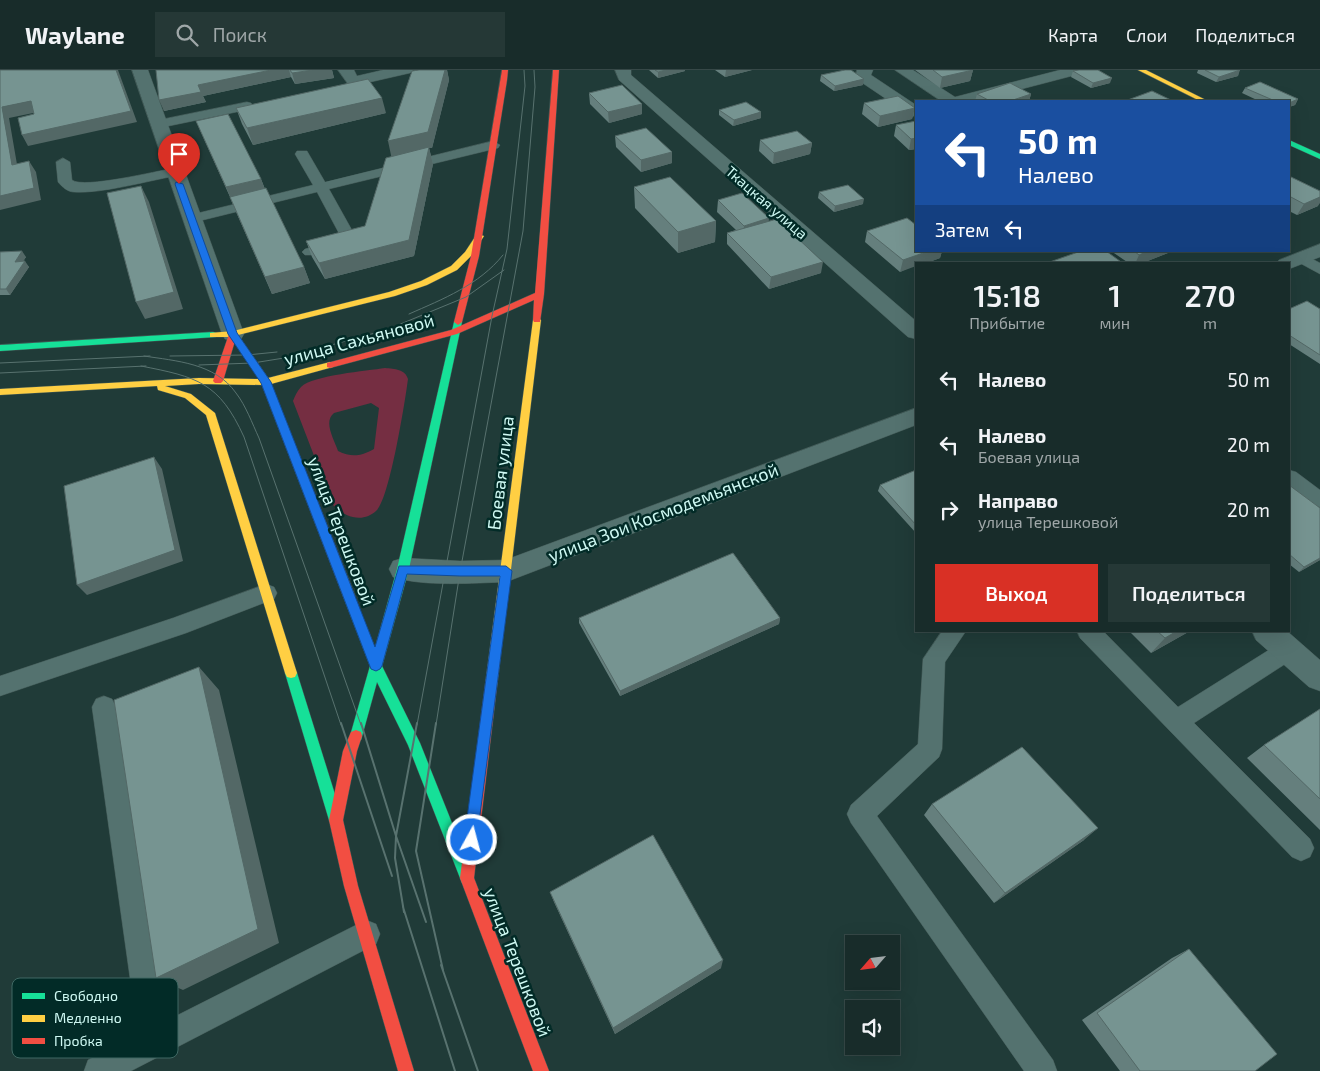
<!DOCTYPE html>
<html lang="ru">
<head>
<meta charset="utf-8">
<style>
  :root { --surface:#182c2a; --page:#253836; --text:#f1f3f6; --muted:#9fa7a8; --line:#364847; --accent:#d93025 }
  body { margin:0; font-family:"Exo 2",sans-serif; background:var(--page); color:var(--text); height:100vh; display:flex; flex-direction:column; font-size:19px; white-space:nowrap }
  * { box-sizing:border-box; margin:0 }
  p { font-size:16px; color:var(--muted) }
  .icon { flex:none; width:28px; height:28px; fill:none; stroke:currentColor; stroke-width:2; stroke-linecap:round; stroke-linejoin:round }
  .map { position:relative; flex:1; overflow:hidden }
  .side { position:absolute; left:915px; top:192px; width:375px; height:370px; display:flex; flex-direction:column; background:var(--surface); border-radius:0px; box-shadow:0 5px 20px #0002,0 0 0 1px var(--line) }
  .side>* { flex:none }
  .guide { position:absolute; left:915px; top:30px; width:375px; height:152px; border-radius:0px; box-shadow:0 5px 20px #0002,0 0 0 1px var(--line); background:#1a4fa0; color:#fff; overflow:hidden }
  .needle { width:32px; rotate:242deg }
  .fabs { position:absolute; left:845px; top:865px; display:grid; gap:10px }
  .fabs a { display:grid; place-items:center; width:55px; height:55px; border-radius:0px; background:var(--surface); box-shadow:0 5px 20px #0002,0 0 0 1px var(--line); font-size:25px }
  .pin { position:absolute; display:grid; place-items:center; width:42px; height:42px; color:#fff; margin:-51px -21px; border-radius:50% 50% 50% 0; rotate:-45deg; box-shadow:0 0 5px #0007 }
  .pin .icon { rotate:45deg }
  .me { position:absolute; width:55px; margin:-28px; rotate:7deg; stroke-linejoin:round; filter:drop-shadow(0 0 4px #0008) }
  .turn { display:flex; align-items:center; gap:18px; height:105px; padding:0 20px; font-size:22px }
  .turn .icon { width:65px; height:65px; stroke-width:2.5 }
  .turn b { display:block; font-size:35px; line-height:42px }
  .then { display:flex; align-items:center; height:48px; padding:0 20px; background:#0003; gap:10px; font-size:19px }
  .eta { display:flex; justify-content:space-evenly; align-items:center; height:85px; text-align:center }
  .eta b { font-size:30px; font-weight:600; line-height:35px }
  .cta { display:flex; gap:10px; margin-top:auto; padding:10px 20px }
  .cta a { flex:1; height:58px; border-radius:0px; background:var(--accent); color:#fff; font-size:20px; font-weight:600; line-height:58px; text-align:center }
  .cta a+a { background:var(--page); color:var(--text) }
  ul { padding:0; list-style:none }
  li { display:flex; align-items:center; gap:15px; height:65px; padding:0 20px }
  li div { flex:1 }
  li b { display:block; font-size:19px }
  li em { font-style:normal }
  header { display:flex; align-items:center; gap:30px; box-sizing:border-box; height:70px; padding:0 25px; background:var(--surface); border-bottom:1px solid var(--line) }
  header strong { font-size:24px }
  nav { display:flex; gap:28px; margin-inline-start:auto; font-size:18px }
  .search { width:350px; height:45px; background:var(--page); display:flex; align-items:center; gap:12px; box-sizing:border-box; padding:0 18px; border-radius:0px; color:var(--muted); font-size:19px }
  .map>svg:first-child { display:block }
  .green { fill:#752e42; fill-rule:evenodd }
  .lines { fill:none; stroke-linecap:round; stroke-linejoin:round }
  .lane-casing { stroke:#425956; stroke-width:1 }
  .street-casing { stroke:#425956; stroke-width:1 }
  .fast-casing { stroke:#425956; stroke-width:1 }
  .slow-casing { stroke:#425956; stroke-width:1 }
  .jam-casing { stroke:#425956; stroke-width:1 }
  .lane { fill:#54726f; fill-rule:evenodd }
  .street { fill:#54726f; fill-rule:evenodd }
  .fast { fill:#16e098; fill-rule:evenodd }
  .slow { fill:#ffcf43; fill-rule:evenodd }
  .jam { fill:#f24e42; fill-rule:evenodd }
  .tram-far1 { stroke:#58726f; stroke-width:1 }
  .tram { stroke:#58726f; stroke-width:2 }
  .wall { fill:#657f7d }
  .shaded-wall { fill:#536866 }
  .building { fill:#769491; stroke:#536866 }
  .route { fill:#1a73e8; stroke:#114b97 }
  .labels { text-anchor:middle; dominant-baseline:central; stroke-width:5; stroke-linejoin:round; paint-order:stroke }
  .far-street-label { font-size:15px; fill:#cff9f3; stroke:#022b27 }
  .street-label { font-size:18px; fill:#cff9f3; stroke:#022b27 }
  .key { fill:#022b27; stroke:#406964; stroke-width:1 }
  .key-label { font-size:14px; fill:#cff9f3 }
</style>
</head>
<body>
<header>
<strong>Waylane</strong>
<div class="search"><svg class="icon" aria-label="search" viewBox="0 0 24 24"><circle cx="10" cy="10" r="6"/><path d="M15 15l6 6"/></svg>Поиск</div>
<nav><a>Карта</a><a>Слои</a><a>Поделиться</a></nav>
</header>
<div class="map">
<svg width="1320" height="1001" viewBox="0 0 1320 1001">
  <rect width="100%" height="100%" fill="#203b38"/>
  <path class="green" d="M385,298C395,299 405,299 408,309C405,332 390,426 377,440C363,454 344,447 333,435L293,331C295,326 297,321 301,317C313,305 367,301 385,298ZM371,333L379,338L374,379C361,386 352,388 338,381C334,369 323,352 334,343Z"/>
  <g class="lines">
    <defs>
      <path id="lane" d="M247,32L251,33L253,36L251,39L159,58L153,54L159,50Z
        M493,71L500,75L498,78L329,119L358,171L356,174L315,185H305L302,182L305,179L342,169L317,122L191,153L186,152L184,149L186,146L313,115L295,84L297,81H307L325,112Z
        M63,88L70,92L72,110C84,119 156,101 175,98L182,102L175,106C147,111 101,124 74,122C68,122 62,117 58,112L56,92Z
        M1301,183L1320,193V204L1296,191L1293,188L1296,185Z
        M1289,400L1296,402L1320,420V437L1313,435L1289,417Z
        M266,514L274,517L277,523L274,529L186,563L0,626V606L173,548Z
        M942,561H966L945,592L942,679L939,687L877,746L1053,990L1057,1001H1024L851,753L847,744L851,735L918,674L923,589Z
        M1077,561H1103L1178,637L1280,573L1288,570L1296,573L1299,580L1296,587L1194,653L1310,769L1314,778L1310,787L1301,791L1292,787L1080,568Z
        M104,626L112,629L116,637L166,951L366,850L376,854L380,864L376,874L131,1001H84L88,990L138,965L92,637L96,629Z"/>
      <path id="street" d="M132,0H148L244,264L241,269L233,271L225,269L222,264Z
        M338,0H354L357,6L383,0H413L410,3L353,16L348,14Z
        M615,0H631V5L916,251V269L908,267L619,10Z
        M857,0H873L871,5L916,35V47L910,45L858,10L855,7Z
        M895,0H913L955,27L1060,0H1086L1083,3L976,31H941Z
        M1320,174V187L1289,199V194H1276L1279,190Z
        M916,338V355L506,512C473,513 424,517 393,507L389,499L393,491L403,488L460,491L505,490Z
        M1252,561H1287L1320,590V621L1309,617L1256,570Z"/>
      <path id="fast" d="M1289,70L1320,84V89L1289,75Z
        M458,249L462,252L409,499L382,596L420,673L474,808L472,813L467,815L462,813L408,675L377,612L361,670L356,672L351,670L350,666L370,596L343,526L345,523H353L375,578L397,499L454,252Z
        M213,262L216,263V267L0,281V275Z
        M291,598L295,599L297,603L343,750L341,755L336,757L331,755L329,750L285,603L287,599Z"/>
      <path id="slow" d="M1138,0H1146L1208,31H1200Z
        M477,164L484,166L471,186L457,200L427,215L395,226L238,265L268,308L330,292L335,295L333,297L271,314L355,526L353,529H345L343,526L262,315L199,314L165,316L191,324L215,343L297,603L295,607L291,608L287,607L285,603L206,345L185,328L158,320L157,316L0,325V319L199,308L259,309L231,267H210V263L233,261L389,222L421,211L451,196L465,182Z
        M537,247L541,250L497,616L495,620L491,621L487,620L485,616L533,250Z"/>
      <path id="jam" d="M502,0H508L507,10L479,186L462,252L458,255L454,252L471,186Z
        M553,0H559L544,224L540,252H534L533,250L534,230L457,264L330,298L327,297V293L451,260L535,223Z
        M233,261L237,264L223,311L221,313H215L213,311L229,264Z
        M491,611L495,612L497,616L474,808L549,1001H533L460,808L485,616L487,612Z
        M356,660L361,662L362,666L357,681L343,750L358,816L414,1001H398L344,816L329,750L343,681L351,662Z"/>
    </defs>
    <use href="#lane" class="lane-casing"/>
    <use href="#street" class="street-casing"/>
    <use href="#fast" class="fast-casing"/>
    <use href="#slow" class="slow-casing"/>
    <use href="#jam" class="jam-casing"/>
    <use href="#lane" class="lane"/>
    <use href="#street" class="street"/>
    <use href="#fast" class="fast"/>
    <use href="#slow" class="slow"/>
    <use href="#jam" class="jam"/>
    <path class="tram-far1" d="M409,244C443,229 479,215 503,185
      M144,286C176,291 215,293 236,323C246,336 252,353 259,368L361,655
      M170,286L247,285L277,282
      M0,293L150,286
      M199,295L253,293L284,288L386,260L466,227L504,200
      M141,296C197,307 219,312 244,367L341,655
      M0,303L146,296
      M417,655L492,246L507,179L525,16L524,0
      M436,655L460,502L523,161L535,17L534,0"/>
    <path class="tram" d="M341,653L392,806
      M361,653L396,766L426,852
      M436,653L416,781L443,900
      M403,837L455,1001
      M404,842L395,788L396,766L417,653
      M441,895L478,1001"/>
  </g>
  <path class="wall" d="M156,0H332L334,8L295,14L291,7L203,26L206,32L164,41Z
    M419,0H447L449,10L432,78H429L433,94L414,186L325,209L312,187L306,171L365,156L392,86Z
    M649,0H685V1L658,8Z
    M715,0H752L725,7Z
    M915,0H973L970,11L940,18Z
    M1198,0H1239L1238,6L1216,12L1197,3Z
    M1073,1L1110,13L1091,18L1071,7Z
    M821,5L863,15L834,21L820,11Z
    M1260,12L1298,29L1295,35L1289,37V31H1259L1242,23L1245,18Z
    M589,23L642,34V44L609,53L590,34Z
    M977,24H1031L1029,31H975Z
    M864,33L915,38L912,49L878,57L862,44Z
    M236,38L386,43L253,75L242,54Z
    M719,40L761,48L733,56L719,45Z
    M196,51L261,109L265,119L304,197L310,213L272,224L237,144L230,127Z
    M916,51V79L909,80L894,66L896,55Z
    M615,66L672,82V93L641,102L616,77Z
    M760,70L812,73L810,84L773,94L759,81Z
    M1289,106L1318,136L1297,145L1289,141Z
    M634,117L716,151L715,172L678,183L635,138Z
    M819,122L863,134L834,142L818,128Z
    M718,130L769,151L821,203L769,219L727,174V163L736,160L717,142Z
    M867,161L916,181H942L940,188L924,194H916L900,202L865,172Z
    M1111,181H1173L1140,194H1130Z
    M0,182L26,187L23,191L29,197L10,225H0Z
    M1289,239H1320V294L1289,274Z
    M916,400V463L878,421L880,415Z
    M1289,415L1320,490L1299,502L1289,494Z
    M579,548H780L779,554L620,626L579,553Z
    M1129,561H1190L1151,583Z
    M1320,639V760L1247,688L1264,675Z
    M932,734L1084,770L994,833L924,745Z
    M550,822L721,898L615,964L554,832Z
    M1189,879L1255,1001H1120L1082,950L1172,888Z"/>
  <path class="shaded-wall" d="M116,0H118L137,52L28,76L22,65Z
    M271,0H289L291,7L203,26L206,32L164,41L159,30L198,15Z
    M313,0H332L334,8L295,14L292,3Z
    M445,0H447L449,10L432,78H429L433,94L414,186L325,209L319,193L409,170L388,71Z
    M666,0H685V1L658,8V2Z
    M726,0H752L725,7Z
    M973,0L970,11L940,18L942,7Z
    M1240,0L1238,6L1216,12L1219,7Z
    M1112,8L1110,13L1091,18L1093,13Z
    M864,9L863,15L834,21L835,16Z
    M1031,24L1029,31H1010Z
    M382,28L386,43L253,75L247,58Z
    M1298,29L1295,35L1289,37V33Z
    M31,31L38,42L9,48L19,106L12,95L2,37Z
    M642,34V44L609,53L608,42Z
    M915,38L912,49L878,57L880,46Z
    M761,42V48L733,56L734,50Z
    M916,68V79L909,80L911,69Z
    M812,73L810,84L773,94L774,83Z
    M672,82V93L641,102V90Z
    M29,91L36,102L41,130L0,140V126Z
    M261,109L267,125L233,134L226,117Z
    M141,116L149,132L183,239L145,249L136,232Z
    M1320,127V133L1318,136L1297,145L1304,134Z
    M864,129L863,134L834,142L835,136Z
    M769,148L768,160L743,167L744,156Z
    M716,151L715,172L678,183V162Z
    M22,181L26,187L19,198L15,192Z
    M929,181H942L940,188L924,194H916V196L900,202L903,190Z
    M1148,181H1173L1140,194H1135L1139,185Z
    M25,191L29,197L10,225L6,219Z
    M823,192L821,203L769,219L771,207Z
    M304,197L310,213L272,224L265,207Z
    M154,387L162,399L183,491L87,525L77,515Z
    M1320,488V490L1299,502L1304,497Z
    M780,548L779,554L620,626V621Z
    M1177,561H1190L1151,583L1165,568Z
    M199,597L219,620L279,873L183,920L156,908Z
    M1098,758L1084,770L994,833L1005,823Z
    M723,890L721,898L615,964L613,958Z"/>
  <path class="building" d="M0,0H116L131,41L22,65L18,48L34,44L31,31L2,37L12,95L29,91L34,118L0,126Z
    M156,0H271L198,15L201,22L159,30Z
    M290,0H313L292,3Z
    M419,0H445L428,62L388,71L412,1Z
    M655,0H666L658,2Z
    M845,0H851L864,9L835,16L821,5Z
    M933,0H973L942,7Z
    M1079,0H1098L1112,8L1093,13L1073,1Z
    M1205,0H1240L1219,7Z
    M368,9L382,28L247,58L236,38Z
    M1260,12L1298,29L1289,33V31H1275L1245,18Z
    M1010,13L1031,24L1010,31H990L977,24Z
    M622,15L642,34L608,42L589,23Z
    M1152,21L1173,31H1125Z
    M898,26L915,38L880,46L864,33Z
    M746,32L761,42L734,50L719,40Z
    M228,44L261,109L226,117L196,51Z
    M916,51V68L911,69L896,55Z
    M646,58L672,82L641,90L615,66Z
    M797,61L812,73L774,83L760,70Z
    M429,77L409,170L319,193L306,171L365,156L386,88Z
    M1289,106L1320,121V127L1304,134L1289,126Z
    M670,107L716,151L678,162L634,117Z
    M848,115L864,129L835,136L819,122Z
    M141,116L174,222L136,232L107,123Z
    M266,118L304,197L265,207L230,127Z
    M742,123L769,148L744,156L718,130Z
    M907,148L916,155V181H929L903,190L867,161Z
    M777,149L823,192L771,207L727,163Z
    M22,181L15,192L25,191L6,219H0V182Z
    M1081,181H1106L1124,194H1044Z
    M1134,181H1148L1139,185Z
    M1307,231L1320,239V285L1289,265V239Z
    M154,387L175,480L77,515L64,416Z
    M916,400V455L880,415Z
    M1289,415L1320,438V488L1304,497L1289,484Z
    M733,483L780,548L620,621L579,548Z
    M1157,561H1177L1165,568Z
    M199,597L258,859L156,908L114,630Z
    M1320,639V729L1264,675Z
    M1022,677L1098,758L1005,823L932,734Z
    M653,765L723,890L613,958L550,822Z
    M1189,879L1277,984L1255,1001H1140L1097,943Z"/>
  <path class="route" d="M176,112L183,114L237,263L271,312L375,577L399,496H506L512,501L476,775L472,777L467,775L464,770L500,506H460L407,504L382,596L380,599L376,601L371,599L261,313L228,264L175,114Z"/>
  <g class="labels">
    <g class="far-street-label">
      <text transform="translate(767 132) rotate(41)">Ткацкая улица</text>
    </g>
    <g class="street-label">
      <text transform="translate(359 269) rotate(-15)">улица Сахьяновой</text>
      <text transform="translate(500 403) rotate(-83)">Боевая улица</text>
      <text transform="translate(663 442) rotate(-21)">улица Зои Космодемьянской</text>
      <text transform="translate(342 461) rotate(69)">улица Терешковой</text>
      <text transform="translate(518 892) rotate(69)">улица Терешковой</text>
    </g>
  </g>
  <rect x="12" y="908" width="166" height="80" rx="8" class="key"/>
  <rect x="22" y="923" width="23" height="6" fill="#16e098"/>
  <rect x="22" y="945" width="23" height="7" fill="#ffcf43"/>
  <rect x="22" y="968" width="23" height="6" fill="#f24e42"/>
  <g class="key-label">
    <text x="54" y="931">Свободно</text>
    <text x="54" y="953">Медленно</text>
    <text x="54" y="976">Пробка</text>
  </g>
</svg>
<div class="fabs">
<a><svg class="needle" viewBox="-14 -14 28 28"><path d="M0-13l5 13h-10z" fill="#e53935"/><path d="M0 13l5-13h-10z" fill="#9fa7a8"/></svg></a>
<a><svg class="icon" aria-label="sound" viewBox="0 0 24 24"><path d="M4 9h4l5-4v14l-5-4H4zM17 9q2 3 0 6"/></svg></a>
</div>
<div class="pin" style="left:179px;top:114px;background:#d93025"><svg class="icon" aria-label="arrive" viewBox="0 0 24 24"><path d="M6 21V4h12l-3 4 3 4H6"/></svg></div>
<svg class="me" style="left:472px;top:770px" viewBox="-20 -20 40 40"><circle r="17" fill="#1a73e8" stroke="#fff" stroke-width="3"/><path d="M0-11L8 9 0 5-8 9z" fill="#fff"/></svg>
<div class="guide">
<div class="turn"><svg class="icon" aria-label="left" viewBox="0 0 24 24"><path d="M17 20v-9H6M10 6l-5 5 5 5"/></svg><div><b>50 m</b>Налево</div></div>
<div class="then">Затем<svg class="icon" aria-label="left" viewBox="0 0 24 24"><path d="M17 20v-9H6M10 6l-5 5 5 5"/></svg></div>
</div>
<section class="side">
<div class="eta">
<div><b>15:18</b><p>Прибытие</p></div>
<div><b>1</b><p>мин</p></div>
<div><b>270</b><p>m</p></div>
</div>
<ul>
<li><svg class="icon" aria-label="left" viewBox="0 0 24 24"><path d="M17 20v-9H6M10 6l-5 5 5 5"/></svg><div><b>Налево</b></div><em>50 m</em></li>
<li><svg class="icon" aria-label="left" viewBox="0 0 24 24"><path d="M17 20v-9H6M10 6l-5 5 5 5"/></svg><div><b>Налево</b><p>Боевая улица</p></div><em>20 m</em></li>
<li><svg class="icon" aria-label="right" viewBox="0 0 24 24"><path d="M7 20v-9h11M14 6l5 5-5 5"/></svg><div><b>Направо</b><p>улица Терешковой</p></div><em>20 m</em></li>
</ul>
<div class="cta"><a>Выход</a><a>Поделиться</a></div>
</section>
</div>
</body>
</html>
